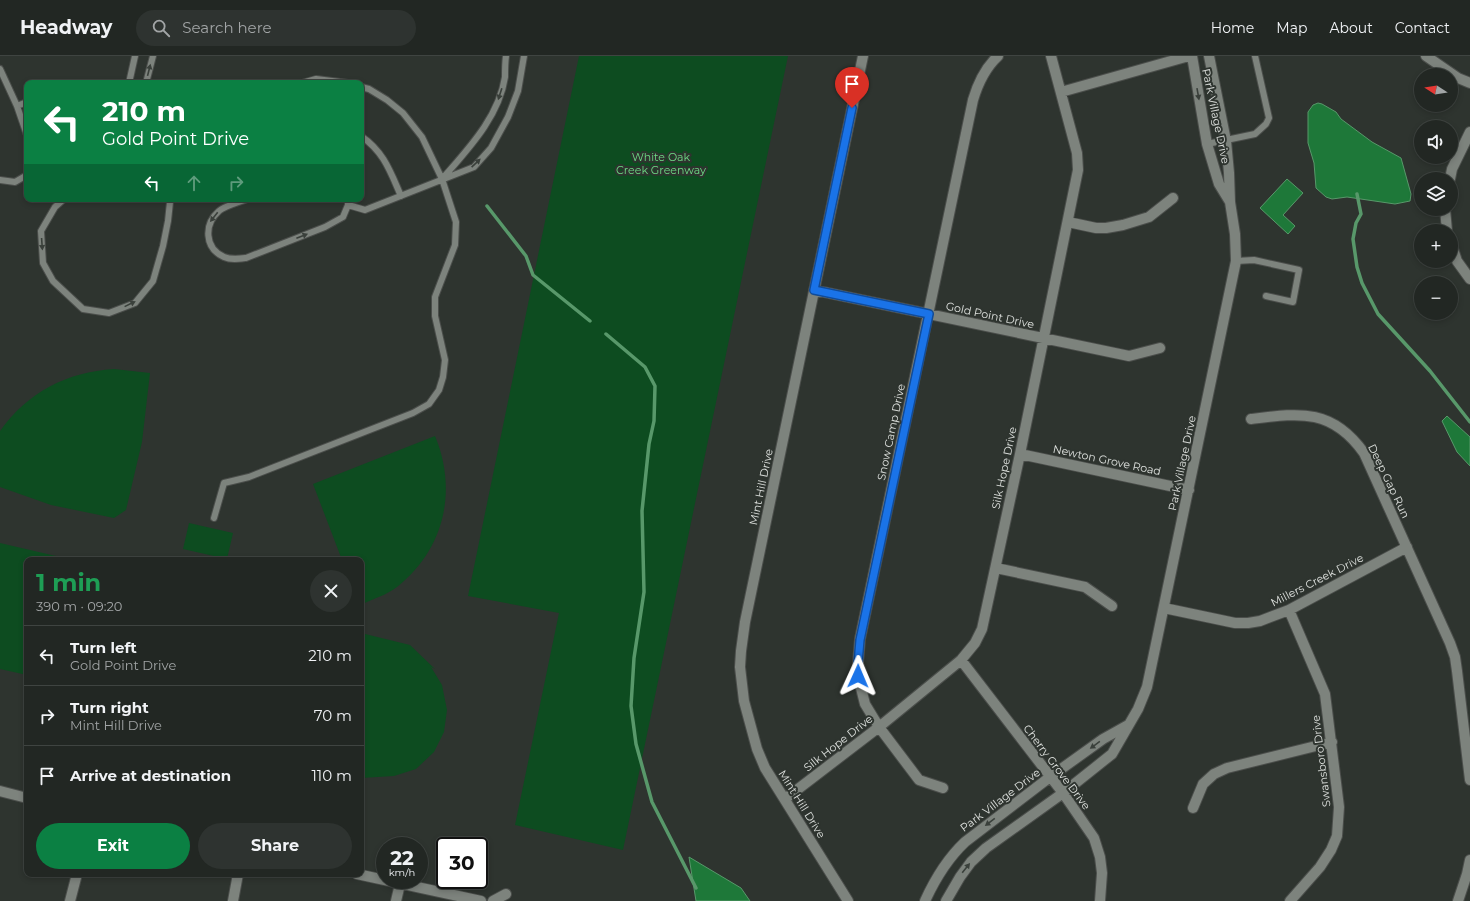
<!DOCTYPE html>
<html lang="en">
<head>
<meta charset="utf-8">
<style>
  :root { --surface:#222723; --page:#2e3330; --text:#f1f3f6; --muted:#a2a5a6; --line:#3f4441; --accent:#0b8043 }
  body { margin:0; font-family:Montserrat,sans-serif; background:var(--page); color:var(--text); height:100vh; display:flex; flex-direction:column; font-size:15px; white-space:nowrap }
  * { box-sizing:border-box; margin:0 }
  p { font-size:13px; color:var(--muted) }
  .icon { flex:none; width:22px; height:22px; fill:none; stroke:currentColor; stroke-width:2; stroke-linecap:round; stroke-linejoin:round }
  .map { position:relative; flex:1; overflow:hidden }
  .panel { position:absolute; left:24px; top:501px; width:340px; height:320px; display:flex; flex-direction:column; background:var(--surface); border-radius:8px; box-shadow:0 2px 6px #0003,0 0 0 1px var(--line) }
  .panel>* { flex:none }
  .guide { position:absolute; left:24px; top:24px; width:340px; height:122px; border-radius:8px; box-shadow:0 2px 6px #0003,0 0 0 1px var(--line); background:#0b8043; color:#fff; overflow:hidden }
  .needle { width:26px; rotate:282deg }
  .fabs { position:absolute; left:1414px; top:12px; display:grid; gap:8px }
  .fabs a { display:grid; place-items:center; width:44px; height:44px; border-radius:50%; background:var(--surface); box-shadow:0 2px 6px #0003,0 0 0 1px var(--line); font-size:20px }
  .speed { position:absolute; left:376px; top:781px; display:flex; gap:8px; font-size:20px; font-weight:700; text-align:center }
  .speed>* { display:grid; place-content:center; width:52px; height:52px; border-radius:50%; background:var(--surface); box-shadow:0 2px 6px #0003,0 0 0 1px var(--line); line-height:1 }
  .speed small { font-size:10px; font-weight:400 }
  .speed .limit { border:2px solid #111; border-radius:6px; background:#fff; color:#111 }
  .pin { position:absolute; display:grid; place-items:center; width:34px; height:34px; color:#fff; margin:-41px -17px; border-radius:50% 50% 50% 0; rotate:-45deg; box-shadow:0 0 4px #0007 }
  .pin .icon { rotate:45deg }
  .me { position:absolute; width:44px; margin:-22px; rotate:1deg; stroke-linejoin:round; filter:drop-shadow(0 0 3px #0008) }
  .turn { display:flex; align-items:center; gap:14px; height:84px; padding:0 12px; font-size:18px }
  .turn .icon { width:52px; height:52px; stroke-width:2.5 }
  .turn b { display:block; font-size:28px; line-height:34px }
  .lanes { display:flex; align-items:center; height:38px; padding:0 12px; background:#0003; justify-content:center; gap:20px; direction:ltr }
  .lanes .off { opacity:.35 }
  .round { display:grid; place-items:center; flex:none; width:42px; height:42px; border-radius:21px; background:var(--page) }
  .overview { display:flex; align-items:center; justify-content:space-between; height:68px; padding:0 12px }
  h1 { font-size:24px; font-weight:700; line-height:30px; color:#1e9e55 }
  .primary-button { display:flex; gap:8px; margin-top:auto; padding:8px 12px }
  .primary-button a { flex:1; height:46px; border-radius:24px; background:var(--accent); color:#fff; font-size:16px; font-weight:700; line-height:46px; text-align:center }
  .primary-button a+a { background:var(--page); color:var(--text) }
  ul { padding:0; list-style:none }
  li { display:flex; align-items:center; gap:12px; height:60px; padding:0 12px; border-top:1px solid var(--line) }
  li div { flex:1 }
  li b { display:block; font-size:15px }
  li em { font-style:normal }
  header { display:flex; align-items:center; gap:24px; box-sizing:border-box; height:56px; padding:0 20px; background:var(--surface); border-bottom:1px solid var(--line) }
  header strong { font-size:19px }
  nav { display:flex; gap:22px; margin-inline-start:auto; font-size:14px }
  .search { width:280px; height:36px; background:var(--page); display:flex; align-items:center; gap:10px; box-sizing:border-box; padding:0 14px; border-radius:22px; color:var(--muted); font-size:15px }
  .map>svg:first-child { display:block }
  .green { fill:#0d4c20 }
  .water { fill:#1e7839; stroke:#58986a }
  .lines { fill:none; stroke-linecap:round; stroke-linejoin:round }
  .stream { stroke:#58986a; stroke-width:3.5 }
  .service-casing { stroke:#4b4e4b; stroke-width:8 }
  .minor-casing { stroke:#4b4e4b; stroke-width:12 }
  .service { stroke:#7d837d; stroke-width:6 }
  .minor { stroke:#7d837d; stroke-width:10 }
  .oneway { fill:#3a403b }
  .route-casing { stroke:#114b97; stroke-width:10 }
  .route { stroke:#1a73e8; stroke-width:7 }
  .labels { text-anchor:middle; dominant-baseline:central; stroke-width:4; stroke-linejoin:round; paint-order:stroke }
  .street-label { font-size:11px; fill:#dee1de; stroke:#2e342f }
  .park-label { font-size:11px; fill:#6edc86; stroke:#2e342f }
</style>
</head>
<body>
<header>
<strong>Headway</strong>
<div class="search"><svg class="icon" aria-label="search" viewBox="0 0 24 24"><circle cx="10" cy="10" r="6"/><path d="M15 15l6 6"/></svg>Search here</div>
<nav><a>Home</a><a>Map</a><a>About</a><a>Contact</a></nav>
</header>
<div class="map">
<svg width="1470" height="845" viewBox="0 0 1470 845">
  <rect width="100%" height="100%" fill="#2e342f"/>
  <path class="green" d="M579,0H788L623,794L515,769L559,557L468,540Z
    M114,313L150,317L142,386L126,454L114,462L51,449L0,431V375C28,336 67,316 114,313Z
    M435,380C458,435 444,494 397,531C387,539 372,543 361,549V504H342L313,428Z
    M189,467L233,477L227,503L183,493Z
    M0,487L73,504H27V619L0,613Z
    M361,577L410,589L435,613L431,611L442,629L447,654L444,676L434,696L416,713L394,720L361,722Z"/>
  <path class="water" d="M1318,47L1322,48L1336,56L1341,63L1372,86L1401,102L1411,138L1410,145L1395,148L1347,141L1332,143L1326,141L1316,132L1314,107L1308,87V56L1313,49Z
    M1287,123L1303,137L1283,159L1295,170L1288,178L1260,152Z
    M1447,360L1470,381V410L1457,396L1442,365Z
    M689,801L741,832L750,845H696Z"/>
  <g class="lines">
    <path class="stream" d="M1357,138L1361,158L1356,167L1353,183L1357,211L1362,227L1378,258L1430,315L1470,366
      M487,150L526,200L533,219L590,265
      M606,278L645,311L655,330L654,365L649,388L642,455L644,536L634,602L631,650L636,688L652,746L696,832"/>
    <defs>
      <path id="service" d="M0,13L17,50L27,79
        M129,27L135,0
        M146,27L153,0
        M302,27L316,23L348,27
        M17,50L27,46
        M361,80C384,96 390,115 401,140
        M1207,88L1255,78L1266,68L1269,62L1255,0
        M443,122C468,93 499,61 505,21C505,14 505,7 506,0
        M0,124L15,126L27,119
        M64,143L55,151L41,175L43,207L53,225L83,253L109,257L135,247L153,225L163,190L168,165L170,146L168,143
        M247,143C240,146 224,150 219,155C204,168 204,192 224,201C231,204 238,203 246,202L325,171L343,161L348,149V143
        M348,149L365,154L474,111L491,92L508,61L518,35L524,0
        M1236,205L1254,204L1299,214L1293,246L1266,240
        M214,462L224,427L249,421L413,357L429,348L439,334L443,321L445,304L435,260V241L455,189L456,166L442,123L422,81L403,57L387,44L369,33L361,31"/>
      <path id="minor" d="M1192,0L1207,88L1219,128L1230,146
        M1426,0L1458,22L1470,27
        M1061,36L1189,0
        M1450,123L1452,113L1470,76
        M1445,153L1447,175
        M1068,166L1096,172H1106L1123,169L1149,161L1173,142
        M1451,187L1457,205L1470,223
        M814,234L1129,300L1160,292
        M1251,363C1300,357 1332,352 1364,397L1450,587L1455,601L1457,615L1470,724
        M1020,398L1189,434
        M996,512L1085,531L1112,550
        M1164,552L1235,567H1248L1260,565L1289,554L1407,491
        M1289,554L1325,638L1339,751L1337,780L1331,794L1320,811L1290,845
        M961,604L1063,737L1094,782L1100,801L1102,817L1100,845
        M943,732L919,724L879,671L865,648L858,620V607L860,583L973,44C978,27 985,12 998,0
        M0,735L27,742
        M785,743L879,671L961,604L975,587L982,573L1020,398L1078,114L1077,97L1051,0
        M1193,752L1203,728L1214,718L1227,712L1332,686
        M357,818L481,845
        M70,845L77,818
        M233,845L238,818
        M396,845L400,828
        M493,845L506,838
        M848,845L765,712L757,693L744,645L740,611L741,595L745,566L863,0
        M925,845C935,823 947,803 965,786L1050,721L1103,683L1128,669
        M946,845L960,821L971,806L986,792L1063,737L1112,698L1138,653L1147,631L1236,205L1235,178L1230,146L1229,117L1226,85L1209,0
        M1458,845L1467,818L1470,804"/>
    </defs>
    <use href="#service" class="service-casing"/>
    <use href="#minor" class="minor-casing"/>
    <use href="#service" class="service"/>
    <use href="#minor" class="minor"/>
  </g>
  <defs><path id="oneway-solid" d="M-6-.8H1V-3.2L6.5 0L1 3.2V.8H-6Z"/></defs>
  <g class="oneway">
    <use href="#oneway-solid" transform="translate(149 14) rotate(-76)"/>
    <use href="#oneway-solid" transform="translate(500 38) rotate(108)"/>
    <use href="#oneway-solid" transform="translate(1198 38) rotate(80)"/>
    <use href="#oneway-solid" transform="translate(476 107) rotate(-43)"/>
    <use href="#oneway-solid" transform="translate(214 161) rotate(128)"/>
    <use href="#oneway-solid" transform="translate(302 180) rotate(-21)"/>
    <use href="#oneway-solid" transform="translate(42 188) rotate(86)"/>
    <use href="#oneway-solid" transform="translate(130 248) rotate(-26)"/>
    <use href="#oneway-solid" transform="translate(1095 689) rotate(144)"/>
    <use href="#oneway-solid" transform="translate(990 766) rotate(143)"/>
    <use href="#oneway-solid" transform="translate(966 812) rotate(-51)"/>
  </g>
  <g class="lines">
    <defs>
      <path id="route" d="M852,52L814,234L929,258L860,584L858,607V620"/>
    </defs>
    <use href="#route" class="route-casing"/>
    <use href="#route" class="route"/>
  </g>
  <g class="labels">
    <g class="street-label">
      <text transform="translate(1216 60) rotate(78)">Park Village Drive</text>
      <text transform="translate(990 259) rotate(12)">Gold Point Drive</text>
      <text transform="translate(891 376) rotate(-78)">Snow Camp Drive</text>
      <text transform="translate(1107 404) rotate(12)">Newton Grove Road</text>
      <text transform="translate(1182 407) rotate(-78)">Park Village Drive</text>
      <text transform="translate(1004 412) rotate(-78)">Silk Hope Drive</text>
      <text transform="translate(1389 425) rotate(64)">Deep Gap Run</text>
      <text transform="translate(761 431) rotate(-78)">Mint Hill Drive</text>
      <text transform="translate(1317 524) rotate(-27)">Millers Creek Drive</text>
      <text transform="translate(838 687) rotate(-38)">Silk Hope Drive</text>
      <text transform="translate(1321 705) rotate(-97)">Swansboro Drive</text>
      <text transform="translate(1057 711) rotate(53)">Cherry Grove Drive</text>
      <text transform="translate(1000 744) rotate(-37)">Park Village Drive</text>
      <text transform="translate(802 748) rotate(58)">Mint Hill Drive</text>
    </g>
    <g class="park-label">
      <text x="661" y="101">White Oak<tspan x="661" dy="13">Creek Greenway</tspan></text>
    </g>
  </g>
</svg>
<div class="fabs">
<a><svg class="needle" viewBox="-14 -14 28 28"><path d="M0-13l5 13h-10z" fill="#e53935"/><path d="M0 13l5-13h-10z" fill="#a2a5a6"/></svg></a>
<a><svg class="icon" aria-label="sound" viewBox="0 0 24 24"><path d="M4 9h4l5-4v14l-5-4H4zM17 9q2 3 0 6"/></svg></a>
<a><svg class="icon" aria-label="layers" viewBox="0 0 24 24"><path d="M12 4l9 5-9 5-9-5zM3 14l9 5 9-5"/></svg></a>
<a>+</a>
<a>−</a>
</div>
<div class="speed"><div>22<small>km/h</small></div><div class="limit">30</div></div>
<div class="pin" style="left:852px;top:52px;background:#d93025"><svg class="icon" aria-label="arrive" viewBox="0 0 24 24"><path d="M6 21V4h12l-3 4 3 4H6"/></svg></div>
<svg class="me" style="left:858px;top:620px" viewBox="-20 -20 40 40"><path d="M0-17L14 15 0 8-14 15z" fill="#1a73e8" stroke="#fff" stroke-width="4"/></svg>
<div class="guide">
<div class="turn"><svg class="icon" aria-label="left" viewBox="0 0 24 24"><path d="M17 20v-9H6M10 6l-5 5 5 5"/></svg><div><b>210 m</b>Gold Point Drive</div></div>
<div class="lanes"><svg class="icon" aria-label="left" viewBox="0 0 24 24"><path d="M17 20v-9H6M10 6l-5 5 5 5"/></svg><svg class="icon off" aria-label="ahead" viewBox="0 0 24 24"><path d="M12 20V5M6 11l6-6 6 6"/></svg><svg class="icon off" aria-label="right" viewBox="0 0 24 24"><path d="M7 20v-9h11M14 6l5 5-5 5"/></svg></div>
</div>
<section class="panel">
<div class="overview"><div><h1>1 min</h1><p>390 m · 09:20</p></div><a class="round"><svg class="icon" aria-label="close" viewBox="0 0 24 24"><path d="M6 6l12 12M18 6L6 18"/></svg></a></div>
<ul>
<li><svg class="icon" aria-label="left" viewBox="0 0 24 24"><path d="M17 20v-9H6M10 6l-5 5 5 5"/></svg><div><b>Turn left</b><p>Gold Point Drive</p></div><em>210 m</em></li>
<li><svg class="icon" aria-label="right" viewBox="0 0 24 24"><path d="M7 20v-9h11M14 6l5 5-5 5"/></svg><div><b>Turn right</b><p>Mint Hill Drive</p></div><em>70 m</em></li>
<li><svg class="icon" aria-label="arrive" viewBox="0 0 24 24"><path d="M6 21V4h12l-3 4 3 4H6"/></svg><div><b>Arrive at destination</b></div><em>110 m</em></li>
</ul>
<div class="primary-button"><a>Exit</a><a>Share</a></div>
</section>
</div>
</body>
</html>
